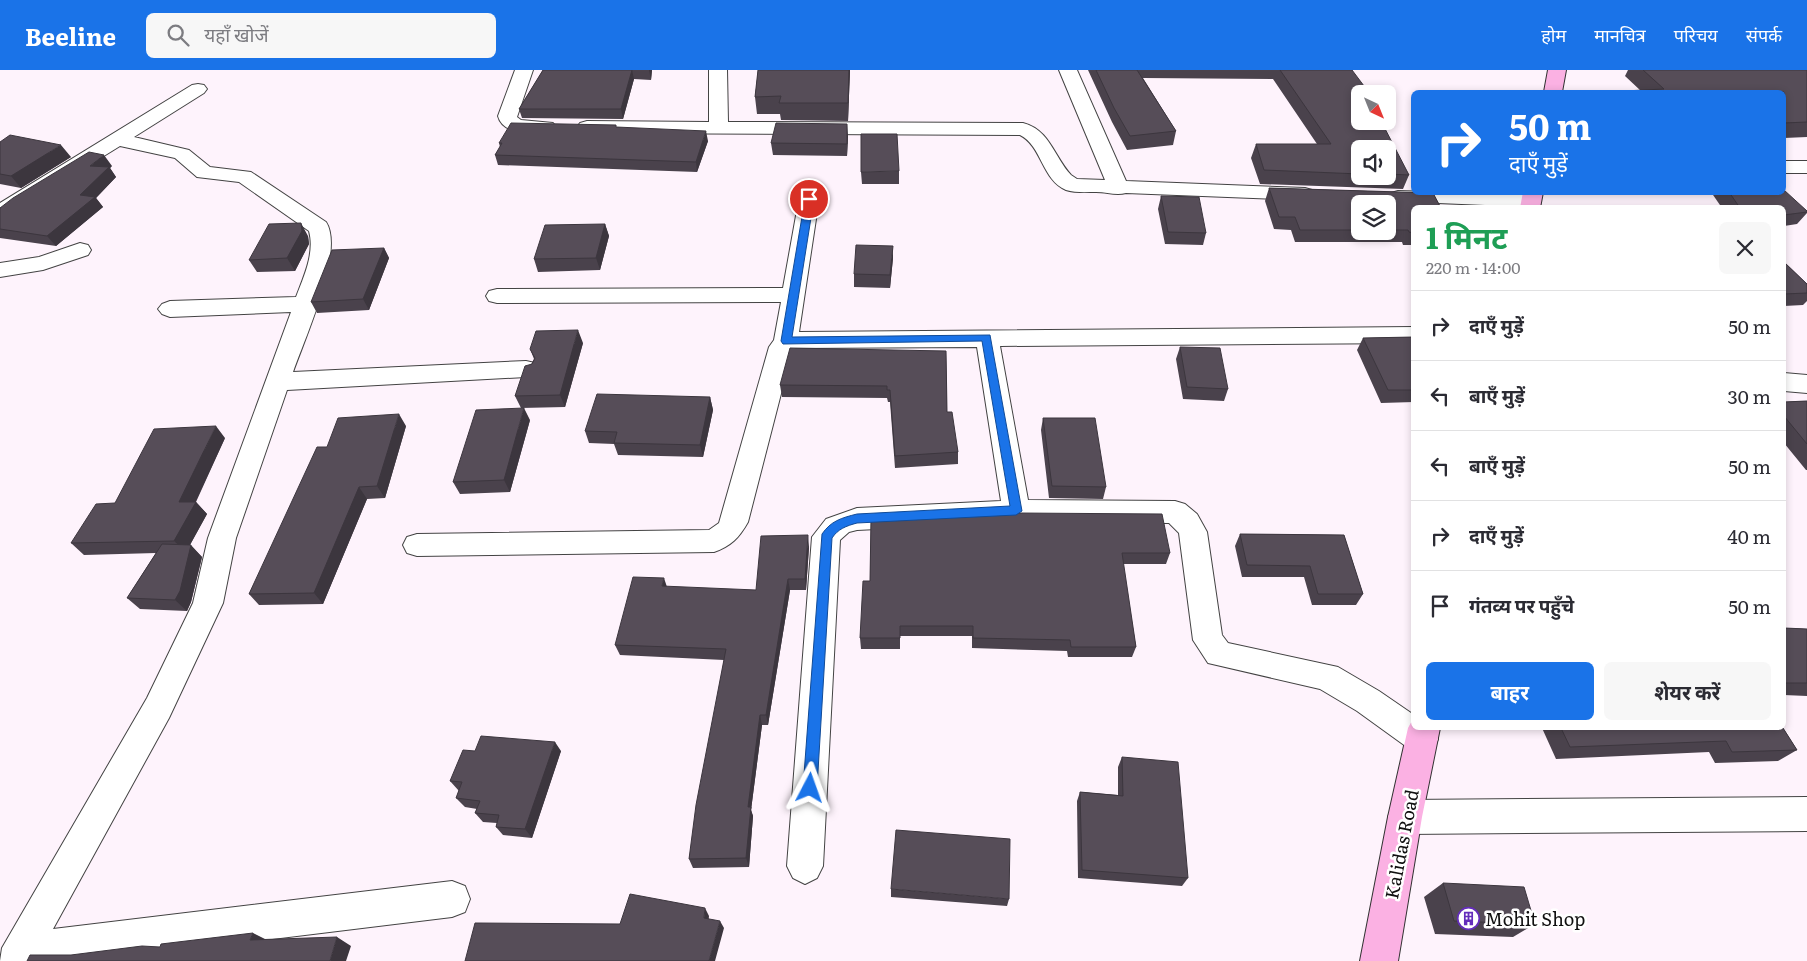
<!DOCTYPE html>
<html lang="hi">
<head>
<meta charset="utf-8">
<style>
  :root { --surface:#fff; --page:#f7f7f7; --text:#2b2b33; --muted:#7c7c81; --line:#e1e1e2; --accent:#1a73e8 }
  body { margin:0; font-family:Literata,"Noto Sans Devanagari",serif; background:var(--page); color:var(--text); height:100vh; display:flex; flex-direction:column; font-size:19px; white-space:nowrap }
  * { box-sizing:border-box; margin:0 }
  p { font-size:16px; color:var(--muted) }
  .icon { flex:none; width:28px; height:28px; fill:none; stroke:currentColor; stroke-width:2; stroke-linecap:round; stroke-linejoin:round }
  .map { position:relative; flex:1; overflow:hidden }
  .side { position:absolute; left:1411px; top:135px; width:375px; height:525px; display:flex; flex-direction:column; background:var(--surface); border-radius:8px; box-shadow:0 2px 8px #0003 }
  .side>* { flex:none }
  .guide { position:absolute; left:1411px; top:20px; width:375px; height:105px; border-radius:8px; box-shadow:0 2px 8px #0003; background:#1a73e8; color:#fff; overflow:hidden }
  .needle { width:32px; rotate:137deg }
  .tools { position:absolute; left:1351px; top:15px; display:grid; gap:10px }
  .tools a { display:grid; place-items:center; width:45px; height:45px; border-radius:8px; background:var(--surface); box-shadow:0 2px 8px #0003; font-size:25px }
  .pin { position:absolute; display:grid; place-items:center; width:42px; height:42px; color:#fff; margin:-21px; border:2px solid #fff; border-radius:50%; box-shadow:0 1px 5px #0007 }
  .me { position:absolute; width:55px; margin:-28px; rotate:4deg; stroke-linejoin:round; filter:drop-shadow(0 0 4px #0008) }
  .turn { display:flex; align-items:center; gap:18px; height:105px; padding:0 15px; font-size:22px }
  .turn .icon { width:65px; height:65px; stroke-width:2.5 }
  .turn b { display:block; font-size:35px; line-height:42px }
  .round { display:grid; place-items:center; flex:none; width:52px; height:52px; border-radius:8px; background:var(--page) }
  .summary { display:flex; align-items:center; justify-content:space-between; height:85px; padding:0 15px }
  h1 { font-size:30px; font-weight:700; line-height:38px; color:#1e9e55 }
  .action { display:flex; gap:10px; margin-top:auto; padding:10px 15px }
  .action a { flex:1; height:58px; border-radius:8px; background:var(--accent); color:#fff; font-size:20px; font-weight:700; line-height:58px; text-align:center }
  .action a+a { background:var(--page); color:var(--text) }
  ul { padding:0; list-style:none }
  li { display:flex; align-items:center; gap:15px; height:70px; padding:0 15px; border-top:1px solid var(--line) }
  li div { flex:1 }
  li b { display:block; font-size:19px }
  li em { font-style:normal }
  header { display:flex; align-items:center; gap:30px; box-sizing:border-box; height:70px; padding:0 25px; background:var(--accent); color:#fff }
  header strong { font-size:24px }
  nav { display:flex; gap:28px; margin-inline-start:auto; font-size:18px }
  .search { width:350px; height:45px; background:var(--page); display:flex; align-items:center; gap:12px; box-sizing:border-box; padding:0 18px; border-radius:8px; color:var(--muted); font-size:19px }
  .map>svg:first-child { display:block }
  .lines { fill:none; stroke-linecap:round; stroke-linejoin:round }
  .street-casing { stroke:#434343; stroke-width:2 }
  .secondary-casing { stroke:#323232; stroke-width:2 }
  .street { fill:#fff; fill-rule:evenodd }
  .secondary { fill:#fbb1e3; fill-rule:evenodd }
  .wall { fill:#4a424c; fill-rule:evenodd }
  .shaded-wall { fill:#3c363e }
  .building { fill:#564d58; stroke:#3c363e }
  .route { fill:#1a73e8; stroke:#114b97 }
  .labels { text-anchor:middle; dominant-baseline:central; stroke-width:5; stroke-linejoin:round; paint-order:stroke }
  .near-street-label { font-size:18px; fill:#101010; stroke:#fff }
  .near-poi-label { font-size:18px; fill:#101010; stroke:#fff; text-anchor:start }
</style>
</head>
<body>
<header>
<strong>Beeline</strong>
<div class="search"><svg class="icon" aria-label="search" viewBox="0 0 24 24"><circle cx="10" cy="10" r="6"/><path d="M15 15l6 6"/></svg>यहाँ खोजें</div>
<nav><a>होम</a><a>मानचित्र</a><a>परिचय</a><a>संपर्क</a></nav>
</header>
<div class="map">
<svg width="1807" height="891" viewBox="0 0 1807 891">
  <rect width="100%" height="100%" fill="#fef3fc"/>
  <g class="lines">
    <defs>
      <path id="street" d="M515,0H533L517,47L521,50L553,53L556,57L553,61C537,65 503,66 498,46Z
        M709,0H727L728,52L1023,53C1050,60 1054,87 1071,105L1077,109L1105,110L1059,0H1077L1126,111L1305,118L1312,120L1315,124L1312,128L1305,130L1126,123C1116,126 1107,122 1096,122C1087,122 1075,123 1066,120C1042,110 1042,76 1020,65L587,63L580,61L577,57L580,53L587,51L709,52Z
        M198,14L204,15L207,19L204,23L134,67L189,80L210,97L251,102L326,152C345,181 304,270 293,302L526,291L535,293L538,299L535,305L526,307L287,320L236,468L223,533L169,648L53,859L452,811L465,816L470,829L465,842L452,847L91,891H0L2,878L147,628L193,533L208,468L291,242L170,247L162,244L158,239L162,234L170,231L296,227C304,206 315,183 309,161L239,112L197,107L175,88L120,76L7,146L0,148V133L192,15Z
        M1784,91H1807V103H1784Z
        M1398,121L1531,125L1538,127L1541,131L1538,135L1531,137L1391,131L1388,127L1391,123Z
        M809,123L816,125L819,129L799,262L1414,257V273L1000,276L1028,430L1175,431L1185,434L1197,444L1207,462L1222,565L1228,573L1338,597L1379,621L1414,645V658H1433L1438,669L1433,680L1422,684L1411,680L1357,641L1320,619L1208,593L1193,570L1179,463L1169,453L1016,452L857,460L849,462L840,470L823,796L817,808L805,814L793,808L787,796L812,467L826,449L857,438L1001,431L977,277L795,278L792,281L748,452C739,468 731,476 714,482L417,486L407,483L403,475L407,467L417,464L709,460L719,453L769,277L774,270L781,232L497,233L489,231L486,226L489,221L497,219L783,218L799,129L802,125Z
        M80,173L88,175L91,180L88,185L43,200L0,207V193L39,187Z
        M1784,303L1807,305V323L1784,321Z
        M1807,727V761L1405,764L1393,759L1388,747L1393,735L1405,730Z"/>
      <path id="secondary" d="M1548,0H1566L1562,22H1544Z
        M1523,122H1543L1540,138H1520Z
        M1414,647V658H1440L1422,747L1398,891H1360L1388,747L1408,658Z"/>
    </defs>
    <use href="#street" class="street-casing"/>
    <use href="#secondary" class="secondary-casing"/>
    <use href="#street" class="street"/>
    <use href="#secondary" class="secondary"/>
  </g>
  <path class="wall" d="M543,0H652L651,10L634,9L623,49L522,48L519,39Z
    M758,0H850L848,51L781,50L780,44H757L755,27Z
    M1088,0H1352L1360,24L1409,105L1403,119L1260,114L1251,88L1256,74H1317L1273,9L1143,8L1176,61L1173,75L1127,80L1112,52ZM1360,79H1388V106H1360Z
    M1628,0H1807V67L1784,68V22L1641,21L1625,6Z
    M617,57L708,71L697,102L498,95L495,85L500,77L499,73Z
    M848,66L847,86L773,85L771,73Z
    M0,72L71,87L21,118L0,114Z
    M112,96L110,98L116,107L96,128L103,137L56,176L0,168V138Z
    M899,101V114H862L861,102Z
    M1269,118L1433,123L1441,138H1414V175H1403L1402,172H1295L1291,160L1274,159L1265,131ZM1360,134H1388V161H1360Z
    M1711,122H1784L1807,141V143L1797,154L1784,156V138H1722Z
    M1161,126L1206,163L1203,175L1165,174L1158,139Z
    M605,154L609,166L600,200L538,202L534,189Z
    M308,166L309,174L295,201L257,202L249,190Z
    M384,178L389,188L369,240L317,243L311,232Z
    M893,188L890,218L854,217V204Z
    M1784,192L1807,214V231L1803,235L1784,236Z
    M1414,267V332L1381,333L1357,280L1363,268Z
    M583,273L565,337L521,338L515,326L534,289L530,279Z
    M1180,277L1228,319L1224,331L1183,329L1176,289Z
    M946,281L947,342L958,382V394L895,398L890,332H888L887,328L782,327L780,315Z
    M710,327L713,340L703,387L618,385L614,374L589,373L585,361Z
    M1807,331V400H1806L1784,373V332Z
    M1043,348L1106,417L1103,429L1049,428L1041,360Z
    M530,350L510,422L460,424L453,412Z
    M406,356L385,428L367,429L323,534L259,535L249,524L327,377Z
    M225,368L196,432L207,444L190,475L202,487L191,532L187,541L140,539L127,528L156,483L84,485L71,473L115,433Z
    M871,450L1170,483L1166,494H1123L1136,577L1132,587H1068L1067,581L972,578V566H900V579H861L860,568L870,511Z
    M1240,464L1344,465L1363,524L1356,535H1312L1304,507H1242L1235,476Z
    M809,477L806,520H790L768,655H762L751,740L753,746L749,797L693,798L689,789L724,590L620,585L615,575L756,520Z
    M1784,558L1807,559V626L1784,625Z
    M1542,658H1783L1797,680L1778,691L1715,693L1709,682L1556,689Z
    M475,681H561L532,768L503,765L496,757L497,753L483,752L475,743L477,739L465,737L456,728L459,721L450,711Z
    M1122,687L1188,808L1182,816L1078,808L1077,731L1080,722L1118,725V697Z
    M1443,813L1535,854L1513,867L1435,864L1424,827Z
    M891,819L1009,829L1007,836L891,827Z"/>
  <path class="shaded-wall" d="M632,0L634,9L623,49L621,39Z
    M649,0H652L651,10Z
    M849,0H850L848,51V33Z
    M847,54L848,66L847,86Z
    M706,61L708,71L697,102L696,92Z
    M61,75L71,87L21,118L11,106Z
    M104,85L112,96L110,98L116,107L96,128L103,137L56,176L47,166L80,125L90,96Z
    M301,153L308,166L309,174L295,201L287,188Z
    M605,154L609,166L600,200L596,188Z
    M893,176V188L890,218V205Z
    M384,178L389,188L369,240L363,229Z
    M578,260L583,273L565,337L560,325Z
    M710,327L713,340L703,387L700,375Z
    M524,338L530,350L510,422L504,410Z
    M399,344L406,356L385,428L377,416Z
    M216,356L225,368L194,435L196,432L207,444L186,482L174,471L179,432Z
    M359,417L367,429L323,534L314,523Z
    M808,465L809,477L806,520L805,509Z
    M191,475L202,487L191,532L187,541L175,530Z
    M664,508L668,520L662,516Z
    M788,509L790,520L768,655L766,645Z
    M760,645L762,655L751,740L753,746L749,797L746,788L748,737Z
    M555,672L561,681L532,768L525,759Z
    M705,838L709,846L708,856L704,848Z
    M720,851L724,858L715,891H709Z
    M253,863L269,871L250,870Z
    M337,867L351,876L346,891H330Z"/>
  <path class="building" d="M543,0H632L621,39H519Z
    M758,0H849L848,33H779L781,26L755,27Z
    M1096,0H1137L1176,61L1130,66L1114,38Z
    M1280,0H1352L1370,24H1360V51H1381L1409,105L1388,104V79H1360V104L1264,100L1256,74H1331Z
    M1643,0H1807V52L1784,53V22H1604L1664,19Z
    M511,53L616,55V57L706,61L696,92L495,85L502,73H499Z
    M776,53L847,54V74L771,73Z
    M861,64H897L899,101L861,102Z
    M10,65L61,75L11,106L0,104V72Z
    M89,82L104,85L90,96L109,97L80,125L95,127L47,166L0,159V138L13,128Z
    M1269,118L1433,123L1441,138H1414V163L1409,162L1408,160H1388V134H1360V160H1300L1295,147H1279Z
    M1784,120L1807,141V142L1784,145V138H1740L1729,122H1784Z
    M1161,126L1199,127L1206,163L1168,162Z
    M301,153L302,161L287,188L249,190L269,154Z
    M605,154L596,188L534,189L545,155Z
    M856,175L893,176L890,205L854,204Z
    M384,178L363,229L311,232L332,180Z
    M1784,192L1807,214V223L1784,224Z
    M578,260L560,325L515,326L525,296L532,294L535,288L530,279L536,261Z
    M1414,267V320H1388L1363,268Z
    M1180,277L1220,278L1228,319L1187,317Z
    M790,278L946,281L947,342H952L958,382L895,386L890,320H887V316L780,315Z
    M597,324L710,327L700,375L614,373L617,362L585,361Z
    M1807,331V374L1784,346V332Z
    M524,338L504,410L453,412L476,340Z
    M399,344L377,416L359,417L314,523L249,524L317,377H327L338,348Z
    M1043,348H1095L1106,417L1052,416Z
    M216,356L179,432H196L174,471L71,473L96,434L115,433L154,359Z
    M1018,443L1162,444L1170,483H1122L1136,577H1071L1070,570L973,568V556H900V568H860L863,511H870L871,450Z
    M1240,464L1344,465L1363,524H1318L1310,496L1247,495Z
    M808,465L805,509H788L766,645H760L748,737H751L746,788L689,789L696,735L726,579L615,575L633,507L664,508L662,516L756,520L761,466Z
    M162,474L191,475L180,521L175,530L127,528Z
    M1784,558L1807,559V613H1784Z
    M1561,658H1783L1797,680L1732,682L1726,671L1570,677Z
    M481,666L555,672L525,759L496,757L499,745L475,743L480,731L456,728L462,712L450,711L463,680L475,681Z
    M1122,687L1178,692L1188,808L1082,800L1080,722L1123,726Z
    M896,760L1010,769L1009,829L891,819Z
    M1443,813L1524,817L1535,854L1454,851Z
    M630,824L705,838L704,848L720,851L709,891H465L475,853L620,854Z
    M253,863L250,870L337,867L330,891H27L30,885H71L142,876L160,877L161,874Z"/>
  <path class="route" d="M809,126L814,129L792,267L990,265L1022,441L1016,445L857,453C846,456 838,459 832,468L817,718L815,723L810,725L805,723L803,718L822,464C831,451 841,448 857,444L1010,436L982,271L783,274L781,271L805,129Z"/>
  <defs>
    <symbol id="building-ring" viewBox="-11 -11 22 22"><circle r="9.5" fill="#fff" stroke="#642dbb" stroke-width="1.5"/><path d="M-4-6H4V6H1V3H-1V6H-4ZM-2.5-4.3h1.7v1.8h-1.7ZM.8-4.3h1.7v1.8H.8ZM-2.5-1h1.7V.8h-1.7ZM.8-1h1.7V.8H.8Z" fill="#642dbb"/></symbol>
  </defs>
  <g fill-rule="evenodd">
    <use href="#building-ring" x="1456" y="836" width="25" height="25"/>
  </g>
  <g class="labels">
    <g class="near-street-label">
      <text transform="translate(1401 774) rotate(-79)">Kalidas Road</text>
    </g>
    <g class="near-poi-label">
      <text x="1485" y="848">Mohit Shop</text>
    </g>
  </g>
</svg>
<div class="tools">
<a><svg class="needle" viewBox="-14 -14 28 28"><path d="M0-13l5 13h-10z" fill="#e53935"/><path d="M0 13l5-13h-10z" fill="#7c7c81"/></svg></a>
<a><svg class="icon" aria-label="sound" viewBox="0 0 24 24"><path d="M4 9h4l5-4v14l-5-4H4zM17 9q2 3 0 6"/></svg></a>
<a><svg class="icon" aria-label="layers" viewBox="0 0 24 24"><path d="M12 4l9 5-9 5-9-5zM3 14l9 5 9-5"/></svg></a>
</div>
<div class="pin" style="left:809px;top:129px;background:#d93025"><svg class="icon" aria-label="arrive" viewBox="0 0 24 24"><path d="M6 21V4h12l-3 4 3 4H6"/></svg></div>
<svg class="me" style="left:810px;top:718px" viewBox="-20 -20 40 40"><path d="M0-17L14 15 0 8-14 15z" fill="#1a73e8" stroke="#fff" stroke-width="4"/></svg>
<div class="guide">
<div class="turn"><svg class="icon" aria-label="right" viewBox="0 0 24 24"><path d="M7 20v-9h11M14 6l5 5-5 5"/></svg><div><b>50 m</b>दाएँ मुड़ें</div></div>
</div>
<section class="side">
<div class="summary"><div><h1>1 मिनट</h1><p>220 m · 14:00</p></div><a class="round"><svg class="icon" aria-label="close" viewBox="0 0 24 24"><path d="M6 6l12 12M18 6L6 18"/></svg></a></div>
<ul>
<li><svg class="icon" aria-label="right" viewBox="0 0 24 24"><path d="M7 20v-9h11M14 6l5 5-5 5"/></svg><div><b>दाएँ मुड़ें</b></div><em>50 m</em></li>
<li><svg class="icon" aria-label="left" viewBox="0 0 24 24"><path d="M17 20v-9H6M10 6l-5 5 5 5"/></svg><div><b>बाएँ मुड़ें</b></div><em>30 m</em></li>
<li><svg class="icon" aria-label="left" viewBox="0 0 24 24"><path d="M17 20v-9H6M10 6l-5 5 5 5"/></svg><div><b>बाएँ मुड़ें</b></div><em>50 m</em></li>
<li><svg class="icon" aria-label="right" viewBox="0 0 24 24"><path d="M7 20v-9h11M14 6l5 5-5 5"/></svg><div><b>दाएँ मुड़ें</b></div><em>40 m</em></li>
<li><svg class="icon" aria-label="arrive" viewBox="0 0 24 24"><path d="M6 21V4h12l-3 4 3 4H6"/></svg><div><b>गंतव्य पर पहुँचे</b></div><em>50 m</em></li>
</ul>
<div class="action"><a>बाहर</a><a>शेयर करें</a></div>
</section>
</div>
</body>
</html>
